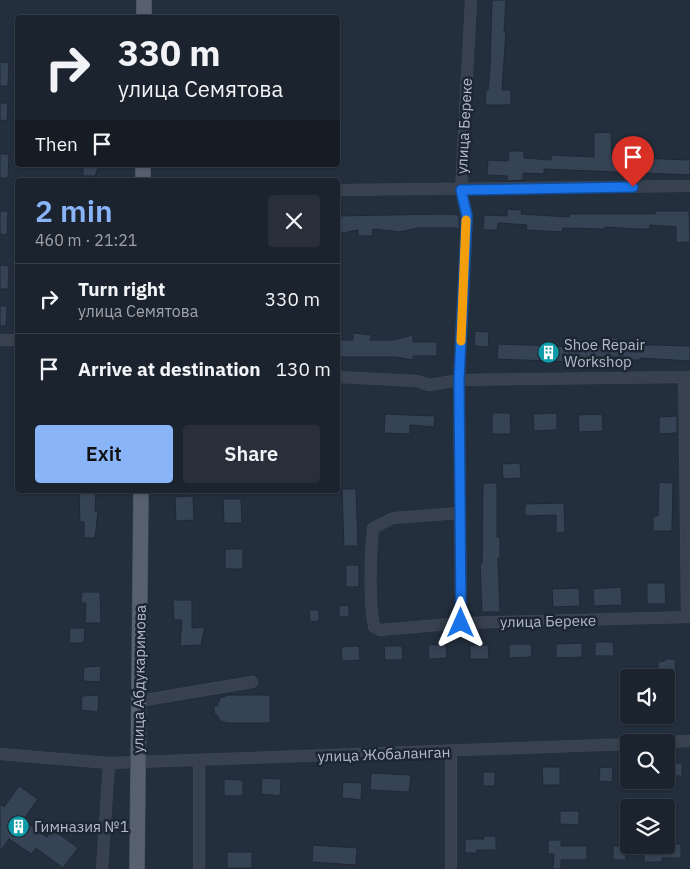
<!DOCTYPE html>
<html lang="en">
<head>
<meta charset="utf-8">
<style>
  :root { --surface:#1b232e; --page:#282f3a; --text:#f1f3f6; --muted:#a0a4aa; --line:#39404a; --accent:#8ab4f8 }
  body { margin:0; font-family:"IBM Plex Sans",sans-serif; background:var(--page); color:var(--text); height:100vh; display:flex; flex-direction:column; font-size:19px; white-space:nowrap }
  * { box-sizing:border-box; margin:0 }
  p { font-size:16px; color:var(--muted) }
  .icon { flex:none; width:28px; height:28px; fill:none; stroke:currentColor; stroke-width:2; stroke-linecap:round; stroke-linejoin:round }
  .map { position:relative; flex:1; overflow:hidden }
  .details { position:absolute; left:15px; top:178px; width:325px; height:315px; display:flex; flex-direction:column; background:var(--surface); border-radius:5px; box-shadow:0 1px 4px #0004,0 0 0 1px var(--line) }
  .details>* { flex:none }
  .hud { position:absolute; left:15px; top:15px; width:325px; height:152px; border-radius:5px; box-shadow:0 1px 4px #0004,0 0 0 1px var(--line); background:#1b232e; color:var(--text); overflow:hidden }
  .buttons { position:absolute; left:620px; top:669px; display:grid; gap:10px }
  .buttons a { display:grid; place-items:center; width:55px; height:55px; border-radius:5px; background:var(--surface); box-shadow:0 1px 4px #0004,0 0 0 1px var(--line); font-size:25px }
  .pin { position:absolute; display:grid; place-items:center; width:42px; height:42px; color:#fff; margin:-51px -21px; border-radius:50% 50% 50% 0; rotate:-45deg; box-shadow:0 0 5px #0007 }
  .pin .icon { rotate:45deg }
  .me { position:absolute; width:55px; margin:-28px; rotate:0deg; stroke-linejoin:round; filter:drop-shadow(0 0 4px #0008) }
  .turn { display:flex; align-items:center; gap:18px; height:105px; padding:0 20px; font-size:22px }
  .turn .icon { width:65px; height:65px; stroke-width:2.5 }
  .turn b { display:block; font-size:35px; line-height:42px }
  .then { display:flex; align-items:center; height:48px; padding:0 20px; background:#0003; gap:10px; font-size:19px }
  .round { display:grid; place-items:center; flex:none; width:52px; height:52px; border-radius:5px; background:var(--page) }
  .headline { display:flex; align-items:center; justify-content:space-between; height:85px; padding:0 20px }
  h1 { font-size:30px; font-weight:600; line-height:38px; color:var(--accent) }
  .primary-button { display:flex; gap:10px; margin-top:auto; padding:10px 20px }
  .primary-button a { flex:1; height:58px; border-radius:5px; background:var(--accent); color:#111; font-size:20px; font-weight:600; line-height:58px; text-align:center }
  .primary-button a+a { background:var(--page); color:var(--text) }
  ul { padding:0; list-style:none }
  li { display:flex; align-items:center; gap:15px; height:70px; padding:0 20px; border-top:1px solid var(--line) }
  li div { flex:1 }
  li b { display:block; font-size:19px }
  li em { font-style:normal }
  .map>svg:first-child { display:block }
  .building { fill:#364354; stroke:#1f2835 }
  .lines { fill:none; stroke-linecap:round; stroke-linejoin:round }
  .minor-casing { stroke:#414a57; stroke-width:12 }
  .major-casing { stroke:#414a57; stroke-width:16 }
  .minor { stroke:#38414e; stroke-width:11 }
  .major { stroke:#56606e; stroke-width:15 }
  .route-casing { stroke:#114b97; stroke-width:12 }
  .route { stroke:#1a73e8; stroke-width:9 }
  .slow { stroke:#f59e0b; stroke-width:9 }
  .labels { text-anchor:middle; dominant-baseline:central; stroke-width:5; stroke-linejoin:round; paint-order:stroke }
  .street-label { font-size:15px; fill:#b4bcc9; stroke:#1d2633 }
  .poi-label { font-size:15px; fill:#b4bcc9; stroke:#1d2633; text-anchor:start }
</style>
</head>
<body>
<div class="map">
<svg width="690" height="869" viewBox="0 0 690 869">
  <rect width="100%" height="100%" fill="#242f3e"/>
  <path class="building" d="M492,0H506L504,32H506L502,90H511V105H485L486,90H488L490,68Z
    M0,62L9,63L8,86H0Z
    M0,103H8L7,121L0,120Z
    M611,132L612,157L690,160V175L544,169V174L523,173V180L507,181V176L487,175L488,160L508,161L509,151H524V158L551,160V155L594,157V133Z
    M0,154H9L8,178H0Z
    M83,165H99L95,176H83Z
    M507,209L522,210L521,214L569,217V214H655V211H689L690,242L676,243V227L650,225L649,229H634L605,227L604,229L563,228L562,232L526,230L527,225L498,223L497,230H483L484,215L507,216Z
    M0,211H8L7,235L0,234Z
    M442,214L459,215V229L455,228H417L400,232L373,229L372,236H358V230L338,234V216Z
    M0,265L9,266L8,289H0Z
    M0,306H7L6,326H0Z
    M475,331L489,332L488,347L474,346Z
    M353,333L372,335L370,340H393L413,335V342H437V356H413V360L396,357H338V340H353Z
    M606,338H618V344L690,346V361L640,358V360H625V357H598V359L575,358V362L497,359L498,344L584,347L585,344L606,345Z
    M492,413H510L511,434H492Z
    M557,413V430L534,431L533,414Z
    M385,414L435,416L434,427L410,425V434L384,433Z
    M602,414L603,431L579,432L578,415Z
    M677,416V433L659,434V417Z
    M520,463L521,478L503,479L502,464Z
    M659,482L673,483L672,531H653V516H658Z
    M483,483H497V537H500V558H498L500,612H482L480,563H482Z
    M342,489H356L358,546H344Z
    M79,490H96L95,511H98L95,538H84V522H80Z
    M193,496L194,520L176,521L175,497Z
    M223,499H241L242,523H224Z
    M564,503L565,532L556,533V515L525,516V504Z
    M225,549H243V569H225Z
    M346,565H359V587H346Z
    M647,583H665L666,604H647Z
    M621,587L622,605L594,606L593,589Z
    M579,588L580,606L553,607L552,589Z
    M82,592H100L101,623H85L86,603H81Z
    M173,600H192V628L205,627L201,645L180,646L182,620H174Z
    M349,605V617H339V606Z
    M309,610H319V621L310,622Z
    M70,628H85L84,643H69Z
    M595,642H613L614,656H595Z
    M582,643V657L556,658V644Z
    M446,644L447,658L429,659L428,645Z
    M509,644H531L532,657L509,658Z
    M470,645H488L489,659H470Z
    M359,646L360,660L342,661L341,647Z
    M384,646H402L403,660H385Z
    M666,659H675L676,679L658,678V662L665,661Z
    M101,666L100,682L83,681L84,667Z
    M99,695L98,712L81,710L82,696Z
    M228,695H270V723H228L221,721L216,714H214V705L217,706L220,698Z
    M682,763V776H668V764Z
    M542,767H560V785H543Z
    M600,767L613,768L612,782L599,781Z
    M483,772H495V786H483Z
    M371,773L411,775L409,792L370,790Z
    M262,778L281,779L280,796L261,794Z
    M224,779L243,780V796H224Z
    M343,782L362,783L361,800L342,798Z
    M19,786L38,799L23,820L47,837L52,829L78,848L63,868L36,848L31,854L9,839L0,851V804L4,807Z
    M560,811H579V825L560,824Z
    M484,836H496V850H477V853H465V839H484Z
    M548,840H561V846H587V860H561V869H553L554,854H548Z
    M668,844H681V858H662V862H644V845Z
    M313,845L357,848L356,865L312,862Z
    M613,846H626V860H613Z
    M227,852H252V868H227Z"/>
  <g class="lines">
    <defs>
      <path id="minor" d="M471,0L461,190L467,217L459,380L461,623L690,617
        M338,190L690,186
        M0,340H18
        M338,377L417,381L429,385L459,380L690,377
        M684,377L687,617
        M460,513L393,518L373,528C370,557 369,599 374,627L380,630L461,623
        M139,701L252,682
        M666,742L690,741
        M0,754L109,763L138,762L629,744
        M102,869L109,763
        M199,869V761
        M451,869V752"/>
      <path id="major" d="M144,18V0
        M143,180V165
        M137,869L141,490"/>
    </defs>
    <use href="#minor" class="minor-casing"/>
    <use href="#major" class="major-casing"/>
    <use href="#minor" class="minor"/>
    <use href="#major" class="major"/>
  </g>
  <g class="lines">
    <defs>
      <path id="route" d="M461,623L459,380L467,216L461,190L633,187"/>
    </defs>
    <use href="#route" class="route-casing"/>
    <use href="#route" class="route"/>
    <path class="slow" d="M461,341L466,220"/>
  </g>
  <defs>
    <symbol id="building-disc" viewBox="-11 -11 22 22"><circle r="9.5" fill="#0f9aa8" stroke="#1d2633"/><path d="M-4-6H4V6H1V3H-1V6H-4ZM-2.5-4.3h1.7v1.8h-1.7ZM.8-4.3h1.7v1.8H.8ZM-2.5-1h1.7V.8h-1.7ZM.8-1h1.7V.8H.8Z" fill="#fff"/></symbol>
  </defs>
  <g fill-rule="evenodd">
    <use href="#building-disc" x="536" y="340" width="25" height="25"/>
    <use href="#building-disc" x="6" y="814" width="25" height="25"/>
  </g>
  <g class="labels">
    <g class="street-label">
      <text transform="translate(464 126) rotate(-87)">улица Береке</text>
      <text transform="translate(548 621) rotate(-1)">улица Береке</text>
      <text transform="translate(139 679) rotate(-89)">улица Абдукаримова</text>
      <text transform="translate(384 754) rotate(-2)">улица Жобаланган</text>
    </g>
    <g class="poi-label">
      <text x="564" y="344">Shoe Repair<tspan x="564" dy="17">Workshop</tspan></text>
      <text x="34" y="826">Гимназия №1</text>
    </g>
  </g>
</svg>
<div class="buttons">
<a><svg class="icon" aria-label="sound" viewBox="0 0 24 24"><path d="M4 9h4l5-4v14l-5-4H4zM17 9q2 3 0 6"/></svg></a>
<a><svg class="icon" aria-label="search" viewBox="0 0 24 24"><circle cx="10" cy="10" r="6"/><path d="M15 15l6 6"/></svg></a>
<a><svg class="icon" aria-label="layers" viewBox="0 0 24 24"><path d="M12 4l9 5-9 5-9-5zM3 14l9 5 9-5"/></svg></a>
</div>
<div class="pin" style="left:633px;top:187px;background:#d93025"><svg class="icon" aria-label="arrive" viewBox="0 0 24 24"><path d="M6 21V4h12l-3 4 3 4H6"/></svg></div>
<svg class="me" style="left:461px;top:623px" viewBox="-20 -20 40 40"><path d="M0-17L14 15 0 8-14 15z" fill="#1a73e8" stroke="#fff" stroke-width="4"/></svg>
<div class="hud">
<div class="turn"><svg class="icon" aria-label="right" viewBox="0 0 24 24"><path d="M7 20v-9h11M14 6l5 5-5 5"/></svg><div><b>330 m</b>улица Семятова</div></div>
<div class="then">Then<svg class="icon" aria-label="arrive" viewBox="0 0 24 24"><path d="M6 21V4h12l-3 4 3 4H6"/></svg></div>
</div>
<section class="details">
<div class="headline"><div><h1>2 min</h1><p>460 m · 21:21</p></div><a class="round"><svg class="icon" aria-label="close" viewBox="0 0 24 24"><path d="M6 6l12 12M18 6L6 18"/></svg></a></div>
<ul>
<li><svg class="icon" aria-label="right" viewBox="0 0 24 24"><path d="M7 20v-9h11M14 6l5 5-5 5"/></svg><div><b>Turn right</b><p>улица Семятова</p></div><em>330 m</em></li>
<li><svg class="icon" aria-label="arrive" viewBox="0 0 24 24"><path d="M6 21V4h12l-3 4 3 4H6"/></svg><div><b>Arrive at destination</b></div><em>130 m</em></li>
</ul>
<div class="primary-button"><a>Exit</a><a>Share</a></div>
</section>
</div>
</body>
</html>
